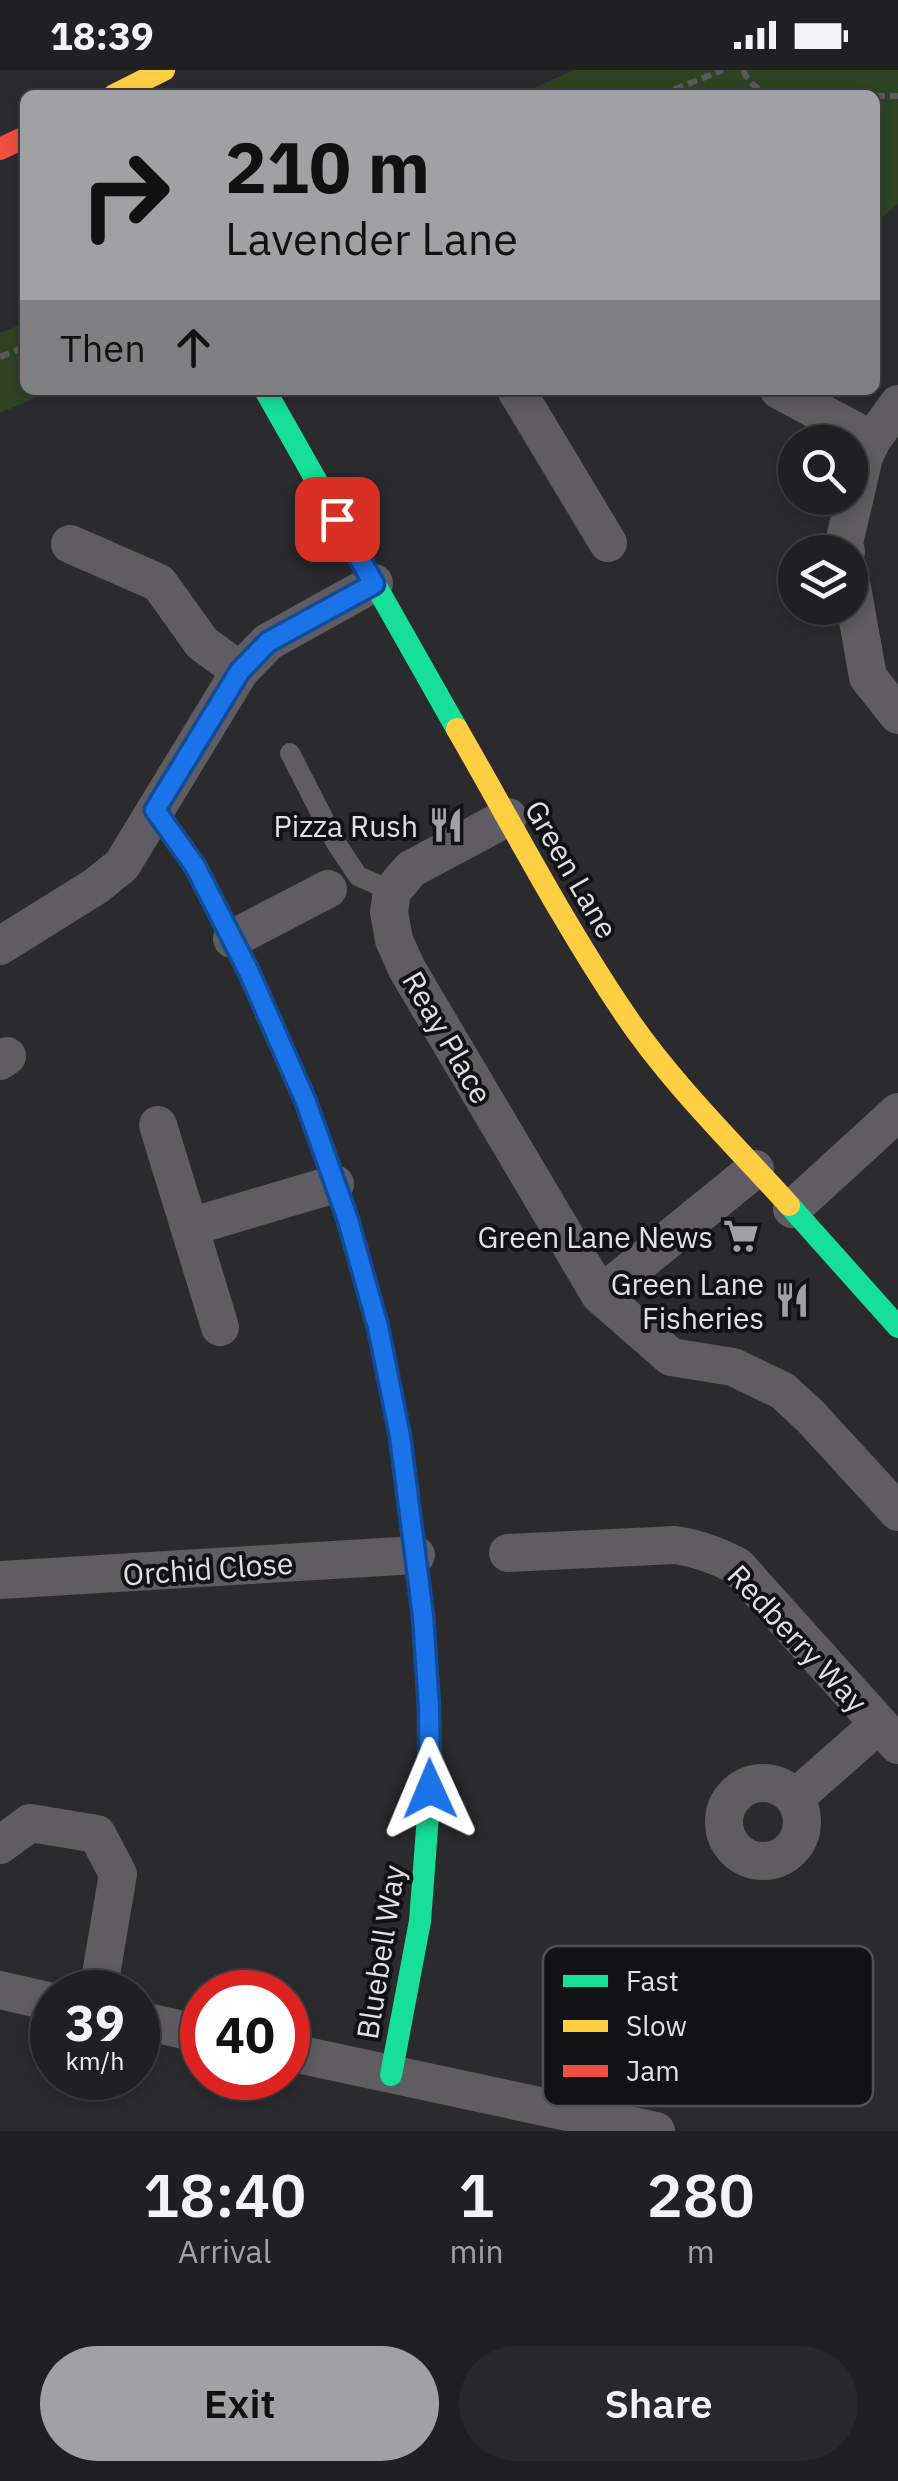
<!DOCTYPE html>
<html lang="en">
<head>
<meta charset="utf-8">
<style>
  :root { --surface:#202022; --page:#28282a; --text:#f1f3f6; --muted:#a2a3a5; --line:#3d3e40; --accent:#a1a0a3 }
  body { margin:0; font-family:"IBM Plex Sans",sans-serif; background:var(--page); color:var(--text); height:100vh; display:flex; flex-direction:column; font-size:38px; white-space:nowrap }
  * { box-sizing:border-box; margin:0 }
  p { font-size:32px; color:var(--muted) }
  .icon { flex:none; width:55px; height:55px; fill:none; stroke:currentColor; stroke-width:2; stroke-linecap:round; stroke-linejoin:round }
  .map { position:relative; height:2061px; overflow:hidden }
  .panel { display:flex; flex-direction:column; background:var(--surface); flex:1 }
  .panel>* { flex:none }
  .top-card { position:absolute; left:20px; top:20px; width:860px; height:305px; border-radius:15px; box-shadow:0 5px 15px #0003,0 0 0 2px var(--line); background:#a1a0a3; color:#111; overflow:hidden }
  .buttons { position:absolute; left:778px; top:355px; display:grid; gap:20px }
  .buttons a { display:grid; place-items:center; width:90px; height:90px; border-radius:50%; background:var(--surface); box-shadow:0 5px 15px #0003,0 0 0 2px var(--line); font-size:50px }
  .speed { position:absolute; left:30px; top:1900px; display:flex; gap:20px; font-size:50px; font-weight:700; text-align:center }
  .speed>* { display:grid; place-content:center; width:130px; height:130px; border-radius:50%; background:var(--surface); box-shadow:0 5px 15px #0003,0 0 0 2px var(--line); line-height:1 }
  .speed small { font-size:25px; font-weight:400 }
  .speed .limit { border:15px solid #d22; background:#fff; color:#111 }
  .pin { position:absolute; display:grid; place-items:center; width:85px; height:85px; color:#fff; margin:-42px; border-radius:20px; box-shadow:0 5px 15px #0006 }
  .me { position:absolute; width:110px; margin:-55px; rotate:359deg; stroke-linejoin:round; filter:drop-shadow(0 0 8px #0008) }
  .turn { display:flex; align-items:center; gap:35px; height:210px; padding:0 40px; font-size:45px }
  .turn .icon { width:130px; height:130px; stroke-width:2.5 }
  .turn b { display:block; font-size:70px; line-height:85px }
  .then { display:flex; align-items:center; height:95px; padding:0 40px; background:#0003; gap:20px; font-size:38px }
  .eta { display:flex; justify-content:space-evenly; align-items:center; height:170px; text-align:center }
  .eta b { font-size:60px; font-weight:600; line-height:70px }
  .action { display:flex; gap:20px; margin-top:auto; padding:20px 40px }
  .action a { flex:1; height:115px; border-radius:60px; background:var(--accent); color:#111; font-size:40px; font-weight:600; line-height:115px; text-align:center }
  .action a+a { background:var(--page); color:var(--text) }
  .status { display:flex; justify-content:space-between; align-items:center; height:70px; padding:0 50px; background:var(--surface); direction:ltr }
  .status svg { height:28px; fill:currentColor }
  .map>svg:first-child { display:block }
  .green { fill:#2d4323 }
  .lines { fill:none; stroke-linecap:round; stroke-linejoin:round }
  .path { stroke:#5a585d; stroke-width:6; stroke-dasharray:10 5; stroke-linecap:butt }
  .lane { stroke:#5f5c64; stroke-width:20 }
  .street { stroke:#5f5c64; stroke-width:38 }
  .fast { stroke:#16e098; stroke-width:22 }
  .slow { stroke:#ffcf43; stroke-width:22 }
  .jam { stroke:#f24e42; stroke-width:22 }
  .route-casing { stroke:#114b97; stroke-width:25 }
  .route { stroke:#1a73e8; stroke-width:18 }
  .labels { text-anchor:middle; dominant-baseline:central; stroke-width:8; stroke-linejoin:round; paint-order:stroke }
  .poi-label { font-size:30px; fill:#e1e0e3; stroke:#121214; text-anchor:end }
  .street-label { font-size:30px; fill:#e1e0e3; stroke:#121214 }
  .key { fill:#121214; stroke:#505052; stroke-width:2.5 }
  .key-label { font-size:28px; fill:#e1e0e3 }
</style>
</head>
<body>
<div class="status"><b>18:39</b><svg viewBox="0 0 49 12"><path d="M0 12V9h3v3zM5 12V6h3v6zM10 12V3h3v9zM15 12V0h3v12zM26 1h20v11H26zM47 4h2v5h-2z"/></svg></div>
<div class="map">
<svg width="898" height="2061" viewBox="0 0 898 2061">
  <rect width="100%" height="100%" fill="#2b2a2d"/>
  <path class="green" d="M574,0H898V134L875,153V25H518Z
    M25,253V320H54L0,343V263Z"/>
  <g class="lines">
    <path class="path" d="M743,0C748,13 758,19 769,25
      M660,25L723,0
      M875,26H898
      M0,287L25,277"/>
    <path class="lane" d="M290,683L336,773L358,806L392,821"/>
    <path class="street" d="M516,320L608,473
      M779,320L872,370
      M70,474L159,513L202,573L240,601
      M846,482L844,473L864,387L872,370L898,334
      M850,506L868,607L898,645
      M508,747L411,799L392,821L389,842L394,870L407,899L600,1225L671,1287L733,1297L783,1321L811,1347L898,1442
      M232,869L328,819
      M0,876L96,816L122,795L240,601L268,572L374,513
      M0,991L7,986
      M158,1055L220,1257
      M792,1139L898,1042
      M190,1157L335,1114
      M600,1225L755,1099
      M508,1483L675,1475C698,1478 716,1485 737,1496L898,1675
      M0,1510L416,1485
      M724 1752a39 39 0 1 1 78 0a39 39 0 1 1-78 0Z
      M795,1728L879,1654
      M0,1775L30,1753L97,1764L118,1804L98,1922
      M0,1920L52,1932
      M138,1950L202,1964
      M288,1982L656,2061"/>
    <path class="fast" d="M265,320L457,659
      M342,1134L378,1257L400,1366L423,1546L429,1638L430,1719L420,1851L391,2005
      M789,1135L898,1257"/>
    <path class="slow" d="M114,25L164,0
      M457,659C512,754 563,853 624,943C671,1013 733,1073 789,1135"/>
    <path class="jam" d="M0,79L25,67
      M155,741L195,796L249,903L305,1032L342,1134"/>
  </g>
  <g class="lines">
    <defs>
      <path id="route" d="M337,449L374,514L268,572L240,601L155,740L195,796L249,902L306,1032L348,1150L378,1257L400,1366L423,1546L429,1638L430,1719"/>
    </defs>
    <use href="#route" class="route-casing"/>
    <use href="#route" class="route"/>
  </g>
  <defs>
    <symbol id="restaurant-bare" viewBox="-9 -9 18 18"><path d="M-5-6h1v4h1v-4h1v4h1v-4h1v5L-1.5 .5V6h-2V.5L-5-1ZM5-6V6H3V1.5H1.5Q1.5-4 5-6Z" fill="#a1a0a3" stroke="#121214" stroke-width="2.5" paint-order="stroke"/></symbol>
    <symbol id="supermarket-bare" viewBox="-9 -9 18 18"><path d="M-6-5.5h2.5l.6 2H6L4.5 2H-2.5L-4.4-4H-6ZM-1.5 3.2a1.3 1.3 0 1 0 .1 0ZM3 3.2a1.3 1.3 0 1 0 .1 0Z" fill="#a1a0a3" stroke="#121214" stroke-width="2.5" paint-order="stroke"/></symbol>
  </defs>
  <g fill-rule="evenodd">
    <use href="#restaurant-bare" x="421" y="730" width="50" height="50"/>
    <use href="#supermarket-bare" x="716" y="1141" width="50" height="50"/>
    <use href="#restaurant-bare" x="767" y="1205" width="50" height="50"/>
  </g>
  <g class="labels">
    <g class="poi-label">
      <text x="418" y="755">Pizza Rush</text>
      <text x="713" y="1166">Green Lane News</text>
      <text x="764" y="1213">Green Lane<tspan x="764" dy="34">Fisheries</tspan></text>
    </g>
    <g class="street-label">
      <text transform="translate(572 799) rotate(60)">Green Lane</text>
      <text transform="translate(448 967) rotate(60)">Reay Place</text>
      <text transform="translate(208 1498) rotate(-4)">Orchid Close</text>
      <text transform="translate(798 1568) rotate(47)">Redberry Way</text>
      <text transform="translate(380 1882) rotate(-81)">Bluebell Way</text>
    </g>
  </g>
  <rect x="543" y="1876" width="330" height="160" rx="15" class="key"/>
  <rect x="563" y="1905" width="45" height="12" fill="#16e098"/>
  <rect x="563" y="1950" width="45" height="12" fill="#ffcf43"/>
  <rect x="563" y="1995" width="45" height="12" fill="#f24e42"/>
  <g class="key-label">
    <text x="626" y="1921">Fast</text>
    <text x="626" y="1966">Slow</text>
    <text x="626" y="2011">Jam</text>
  </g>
</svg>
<div class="buttons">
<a><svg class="icon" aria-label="search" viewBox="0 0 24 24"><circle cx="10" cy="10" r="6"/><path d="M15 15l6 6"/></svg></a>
<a><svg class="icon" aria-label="layers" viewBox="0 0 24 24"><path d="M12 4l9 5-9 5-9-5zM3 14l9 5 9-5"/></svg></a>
</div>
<div class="speed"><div>39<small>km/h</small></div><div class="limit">40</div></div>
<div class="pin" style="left:337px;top:449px;background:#d93025"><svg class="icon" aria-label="arrive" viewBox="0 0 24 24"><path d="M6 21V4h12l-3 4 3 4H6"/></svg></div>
<svg class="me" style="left:430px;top:1719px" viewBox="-20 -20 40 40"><path d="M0-17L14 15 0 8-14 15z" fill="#1a73e8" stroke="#fff" stroke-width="4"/></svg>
<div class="top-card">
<div class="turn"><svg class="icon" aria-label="right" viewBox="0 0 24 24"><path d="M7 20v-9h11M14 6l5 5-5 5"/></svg><div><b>210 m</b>Lavender Lane</div></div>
<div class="then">Then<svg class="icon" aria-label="ahead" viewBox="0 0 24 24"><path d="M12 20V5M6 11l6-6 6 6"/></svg></div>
</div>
</div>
<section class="panel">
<div class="eta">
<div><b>18:40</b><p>Arrival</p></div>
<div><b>1</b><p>min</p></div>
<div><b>280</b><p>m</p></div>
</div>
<div class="action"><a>Exit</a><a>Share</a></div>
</section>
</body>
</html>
